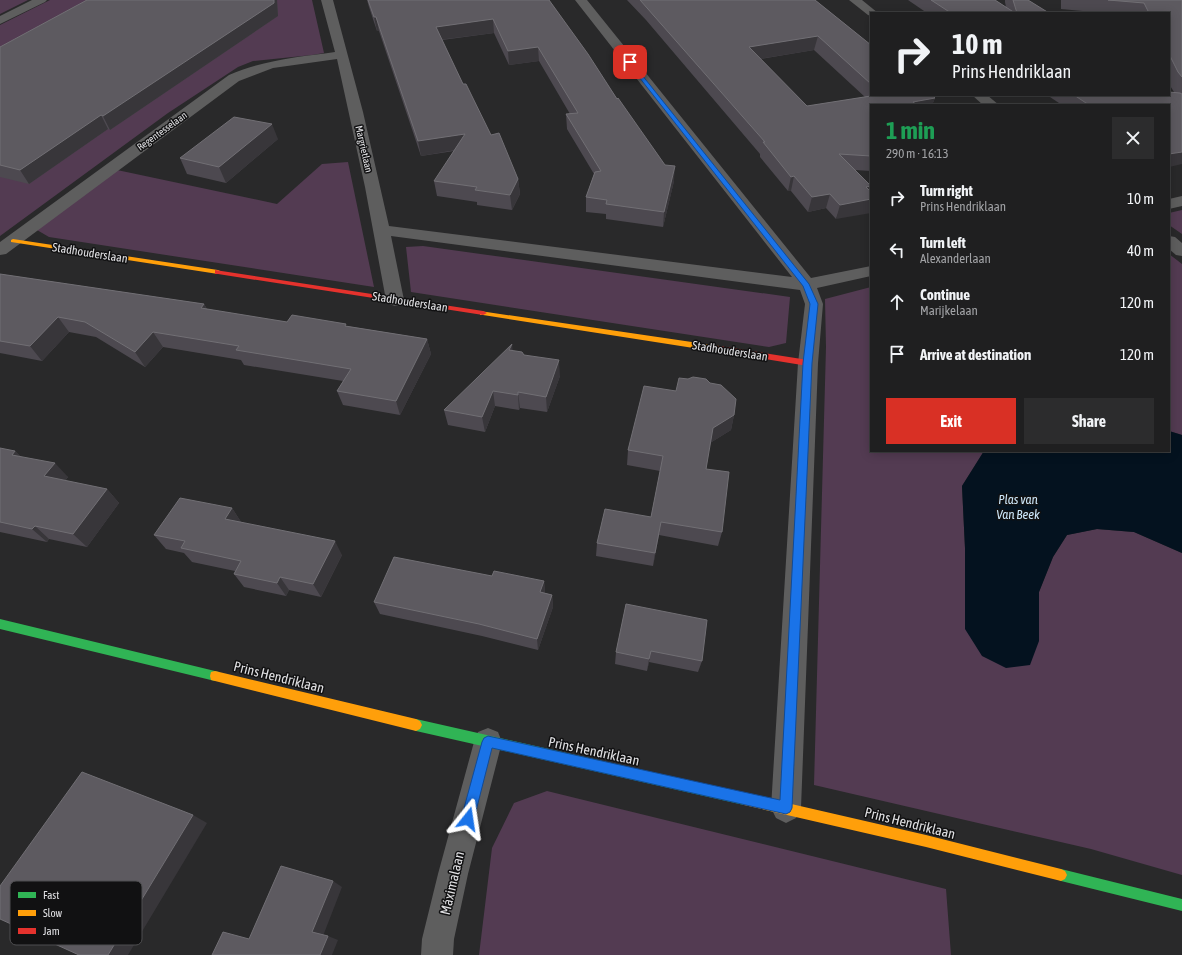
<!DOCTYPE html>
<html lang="en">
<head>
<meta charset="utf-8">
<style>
  :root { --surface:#1f1f20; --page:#2c2c2d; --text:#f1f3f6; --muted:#a1a2a5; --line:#3c3d3e; --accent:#d93025 }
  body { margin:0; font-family:"Asap Condensed",sans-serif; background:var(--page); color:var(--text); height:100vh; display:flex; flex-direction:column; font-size:15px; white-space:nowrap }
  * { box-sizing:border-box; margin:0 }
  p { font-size:13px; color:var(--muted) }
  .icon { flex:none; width:22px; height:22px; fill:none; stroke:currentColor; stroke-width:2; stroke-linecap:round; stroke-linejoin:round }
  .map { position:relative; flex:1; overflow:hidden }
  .side { position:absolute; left:870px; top:104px; width:300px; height:348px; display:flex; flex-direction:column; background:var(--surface); border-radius:0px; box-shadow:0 2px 10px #0003,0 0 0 1px var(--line) }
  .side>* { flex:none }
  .banner { position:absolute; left:870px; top:12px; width:300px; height:84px; border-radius:0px; box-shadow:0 2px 10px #0003,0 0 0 1px var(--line); background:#1f1f20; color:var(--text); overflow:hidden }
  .pin { position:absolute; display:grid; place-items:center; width:34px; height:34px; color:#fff; margin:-17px; border-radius:8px; box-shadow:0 2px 6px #0006 }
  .me { position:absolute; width:44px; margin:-22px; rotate:15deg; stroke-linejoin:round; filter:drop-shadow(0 0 3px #0008) }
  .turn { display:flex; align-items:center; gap:14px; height:84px; padding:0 16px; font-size:18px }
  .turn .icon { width:52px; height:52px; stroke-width:2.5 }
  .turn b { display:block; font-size:28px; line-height:34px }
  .round { display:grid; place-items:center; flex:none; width:42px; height:42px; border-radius:0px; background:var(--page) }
  .overview { display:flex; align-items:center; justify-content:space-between; height:68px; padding:0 16px }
  h1 { font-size:24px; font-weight:700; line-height:30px; color:#1e9e55 }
  .button { display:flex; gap:8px; margin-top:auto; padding:8px 16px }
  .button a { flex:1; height:46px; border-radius:0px; background:var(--accent); color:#fff; font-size:16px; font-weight:700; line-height:46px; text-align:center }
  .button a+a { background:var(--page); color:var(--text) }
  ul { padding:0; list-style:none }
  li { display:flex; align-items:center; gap:12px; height:52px; padding:0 16px }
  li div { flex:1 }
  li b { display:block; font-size:15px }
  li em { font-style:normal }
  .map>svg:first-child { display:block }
  .green { fill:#533b52 }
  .water { fill:#04121f }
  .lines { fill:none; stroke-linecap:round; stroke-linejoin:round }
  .street { fill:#5e5e5e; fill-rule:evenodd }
  .fast { fill:#30b455; fill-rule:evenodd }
  .slow { fill:#ff9f0a; fill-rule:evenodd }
  .jam { fill:#e5322d; fill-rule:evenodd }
  .wall { fill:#4d4950; fill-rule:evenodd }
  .shaded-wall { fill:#38363a }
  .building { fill:#5d5a60; stroke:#716f74 }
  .route { fill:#1a73e8; stroke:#114b97 }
  .labels { text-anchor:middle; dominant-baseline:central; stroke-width:3; stroke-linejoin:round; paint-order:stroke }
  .far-street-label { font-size:10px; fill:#e0e0e3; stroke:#111112 }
  .street-label { font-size:12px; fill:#e0e0e3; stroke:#111112 }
  .water-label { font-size:13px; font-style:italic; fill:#cce6f9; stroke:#111112 }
  .near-street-label { font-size:14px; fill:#e0e0e3; stroke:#111112 }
  .key { fill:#111112; stroke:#4f4f51; stroke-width:1 }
  .key-label { font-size:11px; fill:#e0e0e3 }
</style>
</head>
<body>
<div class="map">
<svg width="1182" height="955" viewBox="0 0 1182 955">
  <rect width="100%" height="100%" fill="#29292a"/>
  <path class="green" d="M0,0H28L0,14Z
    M50,0H312L324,53L312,55L253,61L238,67L168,113L0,236V25Z
    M348,162L374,287L49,237L37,230L117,170L277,204L322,164Z
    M1182,210V234L1169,225V213Z
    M423,246L790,297L786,343L769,347L411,292L406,247Z
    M1169,254L1182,264V435L1169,431Z
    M871,287V451H984L962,486L965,548L1039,641V592L1053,557L1067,535L1097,529L1134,532L1182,553V875L1091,849L814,785L826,347L825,299Z
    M547,791L946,889L951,955H479L492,848L514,803Z"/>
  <path class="water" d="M1169,431L1182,435V553L1134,532L1097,529L1067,535L1053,557L1039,592V641L1030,665L1006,668L982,656L965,629V548L962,486L984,451H1169Z"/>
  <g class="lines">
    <path class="street" d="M32,0H47L45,2L0,24V16Z
      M321,0H333L363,112L389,226L792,277L575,0H587L811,278L871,266V276L817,288L823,304L818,363L801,808L796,818L786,823L776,818L771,808L798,363L805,304L800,290L391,236L404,300L401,304L395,306L389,304L386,300L365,187L337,59L273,68L239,81L6,254L0,255V242L229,75C263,60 299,57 335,52Z
      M849,0H862L878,13H871V16L868,15Z
      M972,95H987L999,105H983Z
      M1182,196V206L1169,209V199Z
      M1169,236L1175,237L1182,243V256L1176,255L1169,249Z
      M488,728L498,732L502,742L468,874L454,939L453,955H421L422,939L438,874L474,742L478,732Z"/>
    <path class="fast" d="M0,619L215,671L219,672L220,676L219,680L215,681L0,629Z
      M416,719L744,793L748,795L750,799L748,803L744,805L416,731L412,729L410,725L412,721Z
      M1061,869L1182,899V911L1061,881L1057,879L1055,875L1057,871Z"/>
    <path class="slow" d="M13,239L218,270L222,272L218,274L11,242V240Z
      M480,311L719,346L723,349L719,352L483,315H480Z
      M215,671L416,719L420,721L422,725L420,729L416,731L215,681L211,680L210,676L211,672Z
      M744,793L926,835L1061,869L1065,871L1067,875L1065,879L1061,881L926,847L744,805L740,803L738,799L740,795Z"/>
    <path class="jam" d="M215,270L483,311L487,313L483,315L218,274H215Z
      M719,346L808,360L812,363L808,366L716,351L715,349L716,347Z"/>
  </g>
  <path class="wall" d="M85,0H277L278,16L110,130L108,129L29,184L0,177V47L85,1Z
    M367,0H549L674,181L663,227L606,219V214L586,212V197L594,174L567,129L566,114H570L539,61L509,65L494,33L442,40L463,84L491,135L518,179L520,194L512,210L477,205V202L437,196L434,181L454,151L421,156L382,40L379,31H377L369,7Z
    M627,0H815L871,45V95H932L935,98L932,105H871V171L855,170L836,219L826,208L808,212L791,191H788L760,157V154L646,20ZM814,50L865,97L807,106L760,59Z
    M908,0H995L1006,7L1005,2V0H1028L1049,13H927Z
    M1061,0H1182V164L1169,105H1062L1047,95H1169L1174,92L1169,84V13H1104L1061,9Z
    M278,139L226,183L187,174L180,158Z
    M0,274L204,304L207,309L287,322L347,326L427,339L431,354L400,415L343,405L337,391L343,381L244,365L241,360L163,347L145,367L96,337L69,332L42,361L0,353Z
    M513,351L524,355L560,376L547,412L520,408L519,410L495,406L485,432L448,425L444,410Z
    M734,415L731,430L710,443L706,469L722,532L718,546L659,535L653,566L596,556L597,543L651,517L660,471L627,465L628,450Z
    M0,448L15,451L21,457L68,477L65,481L107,489L119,503L87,547L49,539L47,542L0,532Z
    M232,508L241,522L342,555L321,597L289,590L286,596L244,587L234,574L235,571L192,562L184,553L166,549L154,535Z
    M492,576L544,581L545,593L552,595L553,607L538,650L482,636L380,614L374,602Z
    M626,604L702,661L698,672L649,662L647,671L615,664L616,652Z"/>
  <path class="shaded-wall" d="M274,0H277L278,16L110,130L103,116Z
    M374,17H376L379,31H377Z
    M493,19L494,33L438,40L436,27Z
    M818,36L814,50L747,61L749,47Z
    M538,47L539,61L509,65L508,51Z
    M935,98L932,105H912L913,102Z
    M101,115L108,129L29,184L20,170Z
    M272,124L278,139L226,183L219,167Z
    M465,134L467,148L421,156L418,141Z
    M1182,152V164L1169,167V154Z
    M675,166L674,181L663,227L664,212Z
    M794,176L791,191H788L791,177Z
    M518,179L520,194L512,210L510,195Z
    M871,186L867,200L871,199V213L836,219L840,205L866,187Z
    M830,194L826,208L808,212L812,197Z
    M204,304L212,319L201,308Z
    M58,317L69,332L42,361L30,346Z
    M153,332L163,347L145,367L135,352Z
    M427,339L431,354L400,415L396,401Z
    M512,344L514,360L509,350Z
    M559,360L560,376L547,412L546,397Z
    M493,391L495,406L485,432L482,417Z
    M518,392L520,408L519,410L518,395Z
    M734,415L731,430L710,443L713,428Z
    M15,451L29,465L12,455Z
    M55,463L68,477L57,490L44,476Z
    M107,489L119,503L87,547L73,534Z
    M232,508L241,522L225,519Z
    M661,522L659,535L653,566L655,553Z
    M35,526L49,539L47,542L32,529Z
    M335,541L342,555L321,597L313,584Z
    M280,577L289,590L286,596L277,583Z
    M544,581L545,593L540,592Z
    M552,595L553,607L538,650L537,639Z
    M651,651L649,662L647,671L649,659Z
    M193,815L207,823L128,955H108Z
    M333,881L342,887L323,936L312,932Z
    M328,936L338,940L332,955H320Z"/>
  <path class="building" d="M87,0H274V3L103,116L101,115L20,170L0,165V47Z
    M368,0H549L588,54L617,99L618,98L665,165L675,166L664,212L606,204L607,200L586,197L595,172L601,171L566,114L578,113L538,47L508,51L493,19L436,27L463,84H466L491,135L499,133L518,179L510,195L475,190L477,187L434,181L465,134L418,141L379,26L376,17H374Z
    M640,0H815L871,45V84L818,36L749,47L807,106L877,95H932L935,98L913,102L917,105H871V156L839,154L871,186L866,187L871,192V199L840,205L830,194L812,197L794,176L791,177L763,142H765Z
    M931,0H995L1015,13H951Z
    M1013,0H1028L1049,13H1017Z
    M1108,0H1182V77L1178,72L1169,54V13H1149L1144,3Z
    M1169,92L1180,93L1182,94V152L1169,154V105H1089L1074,95H1169Z
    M234,117L272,124L219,167L180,158Z
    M0,274L204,304L201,308L287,322L292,315L346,324L345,326L427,339L396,401L337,391L351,369L236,350L239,346L153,332L135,352L85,322L58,317L30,346L0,341Z
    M512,344L509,350L522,352L524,355L559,360L546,397L518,392V395L493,391L482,417L444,410Z
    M693,377L706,379L710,383L721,385L736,399L734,415L713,428L706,469L729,472L722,532L661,522L655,553L597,543L605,509L651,517L663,456L628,450L644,386L676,391L679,378L688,379Z
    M0,448L15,451L12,455L55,463L44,476L107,489L73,534L35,526L32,529L0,522Z
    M180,498L232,508L225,519L335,541L313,584L280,577L277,583L234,574L241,561L181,548L185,541L154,535Z
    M394,557L492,576L494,571L544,581L540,592L552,595L537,639L479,624L374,602Z
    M626,604L707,620L702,661L651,651L649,659L616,652Z
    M82,772L193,815L108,955H79L0,919V886Z
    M281,866L333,881L312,932L328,936L320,955H212L223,932L249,939Z"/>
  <path class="route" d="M630,60L809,284L818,304L812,363L792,808L790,812L786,814L492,748L474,819L472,824L468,825L463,824L461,819L482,742L484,738L488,736L780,800L803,363L810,304L803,286L628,63V62Z"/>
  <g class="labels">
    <g class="far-street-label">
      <text transform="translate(162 131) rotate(-36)">Regentesselaan</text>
      <text transform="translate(364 149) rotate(77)">Margrietlaan</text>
    </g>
    <g class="street-label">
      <text transform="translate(90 253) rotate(9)">Stadhouderslaan</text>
      <text transform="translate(410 302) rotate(9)">Stadhouderslaan</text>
      <text transform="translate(730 351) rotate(9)">Stadhouderslaan</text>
    </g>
    <g class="water-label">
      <text x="1018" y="499">Plas van<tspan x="1018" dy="15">Van Beek</tspan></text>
    </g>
    <g class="near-street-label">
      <text transform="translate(279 677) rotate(14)">Prins Hendriklaan</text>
      <text transform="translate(594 751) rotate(12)">Prins Hendriklaan</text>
      <text transform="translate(910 823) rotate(14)">Prins Hendriklaan</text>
      <text transform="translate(452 883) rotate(-77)">Máximalaan</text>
    </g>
  </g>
  <rect x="10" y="881" width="132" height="64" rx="6" class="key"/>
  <rect x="18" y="892" width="18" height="6" fill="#30b455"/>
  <rect x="18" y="910" width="18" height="6" fill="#ff9f0a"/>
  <rect x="18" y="928" width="18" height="6" fill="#e5322d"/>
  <g class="key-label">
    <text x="43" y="899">Fast</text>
    <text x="43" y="917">Slow</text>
    <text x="43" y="935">Jam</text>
  </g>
</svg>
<div class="pin" style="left:630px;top:62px;background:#d93025"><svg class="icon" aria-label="arrive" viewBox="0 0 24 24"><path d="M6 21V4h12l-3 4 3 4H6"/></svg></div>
<svg class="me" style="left:468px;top:819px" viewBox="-20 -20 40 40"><path d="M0-17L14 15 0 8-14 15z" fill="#1a73e8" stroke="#fff" stroke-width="4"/></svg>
<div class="banner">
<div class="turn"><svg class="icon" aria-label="right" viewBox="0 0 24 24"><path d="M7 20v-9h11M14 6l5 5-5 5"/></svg><div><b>10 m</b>Prins Hendriklaan</div></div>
</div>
<section class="side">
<div class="overview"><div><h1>1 min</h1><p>290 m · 16:13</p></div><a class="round"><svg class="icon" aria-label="close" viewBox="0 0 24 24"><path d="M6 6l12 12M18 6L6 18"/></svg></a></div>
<ul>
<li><svg class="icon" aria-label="right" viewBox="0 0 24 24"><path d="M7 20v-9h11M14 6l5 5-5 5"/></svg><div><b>Turn right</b><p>Prins Hendriklaan</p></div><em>10 m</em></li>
<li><svg class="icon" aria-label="left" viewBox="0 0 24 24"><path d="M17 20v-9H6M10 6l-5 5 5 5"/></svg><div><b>Turn left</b><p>Alexanderlaan</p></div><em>40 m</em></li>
<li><svg class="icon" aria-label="ahead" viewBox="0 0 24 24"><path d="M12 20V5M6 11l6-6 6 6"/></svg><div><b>Continue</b><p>Marijkelaan</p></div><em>120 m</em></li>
<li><svg class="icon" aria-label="arrive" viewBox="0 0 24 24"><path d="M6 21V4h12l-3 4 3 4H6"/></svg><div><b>Arrive at destination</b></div><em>120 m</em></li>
</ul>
<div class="button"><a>Exit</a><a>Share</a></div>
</section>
</div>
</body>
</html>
